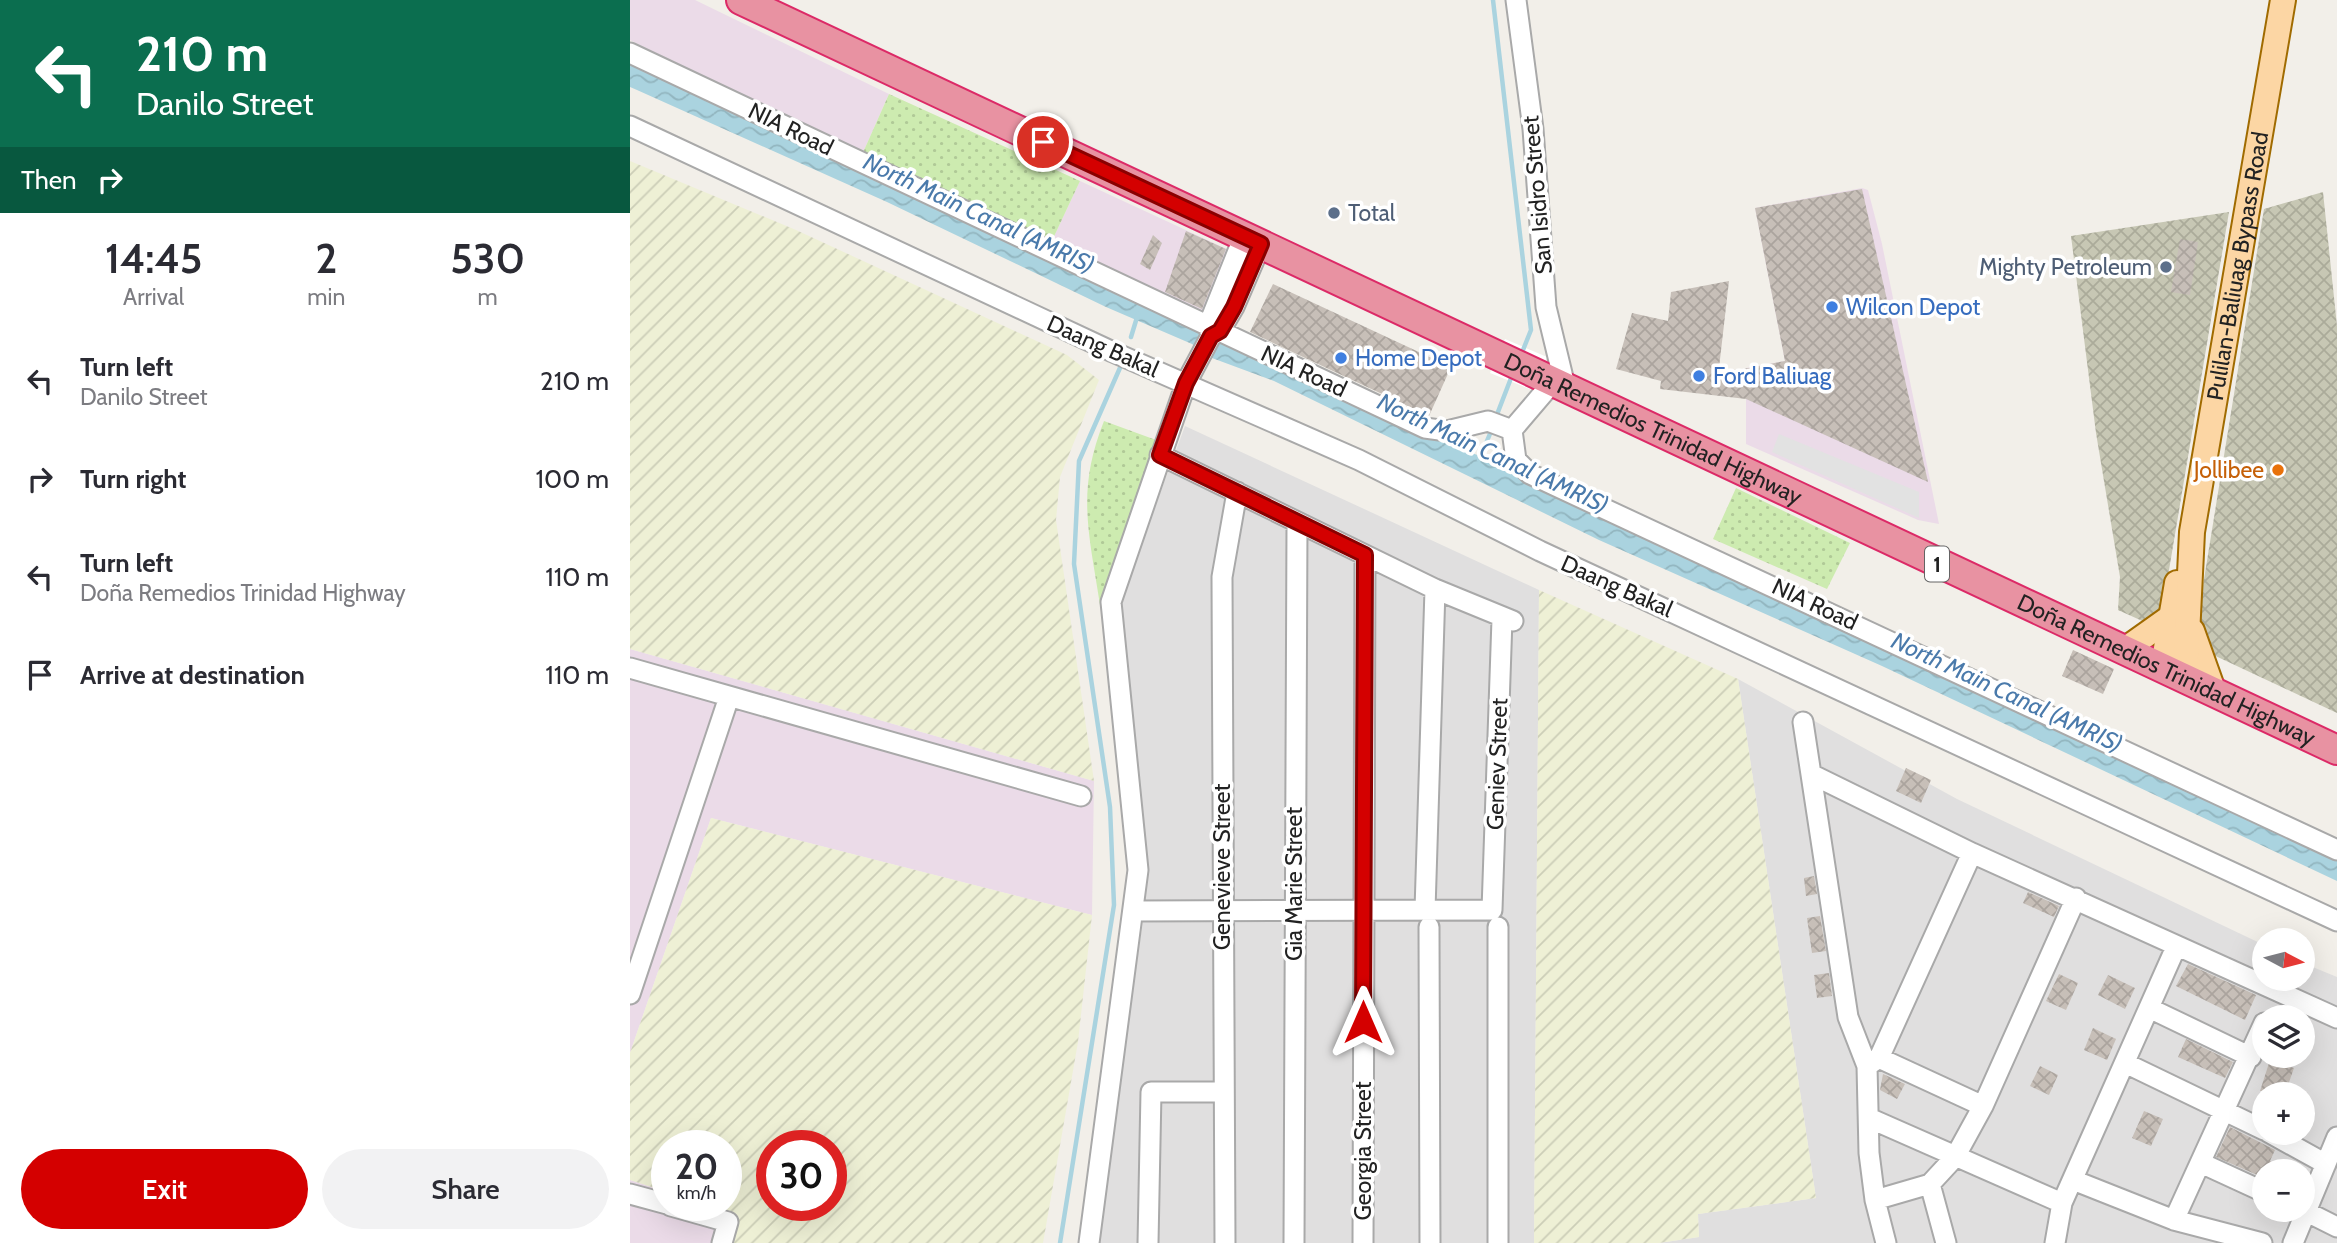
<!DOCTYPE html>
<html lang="en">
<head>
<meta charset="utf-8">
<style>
  :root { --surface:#fff; --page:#f2f2f3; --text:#2b2b33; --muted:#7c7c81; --accent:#d40000 }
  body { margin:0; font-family:Cabin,sans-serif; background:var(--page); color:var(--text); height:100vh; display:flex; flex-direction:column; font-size:26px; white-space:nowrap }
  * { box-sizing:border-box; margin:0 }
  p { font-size:23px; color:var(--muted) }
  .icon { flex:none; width:38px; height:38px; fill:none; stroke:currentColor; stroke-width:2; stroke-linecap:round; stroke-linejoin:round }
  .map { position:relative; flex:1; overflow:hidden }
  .sheet { display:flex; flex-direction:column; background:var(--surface); width:630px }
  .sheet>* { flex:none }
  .top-card { background:#0b6e4f; color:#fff; overflow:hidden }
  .needle { width:46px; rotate:97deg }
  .fabs { position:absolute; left:1622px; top:928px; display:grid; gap:14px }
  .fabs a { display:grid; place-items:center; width:63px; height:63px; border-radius:50%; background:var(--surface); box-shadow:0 7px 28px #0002; font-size:35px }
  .speed { position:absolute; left:21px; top:1130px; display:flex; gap:14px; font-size:35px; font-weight:700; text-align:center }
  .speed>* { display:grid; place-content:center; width:91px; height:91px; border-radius:50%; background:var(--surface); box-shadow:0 7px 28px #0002; line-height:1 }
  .speed small { font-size:18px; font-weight:400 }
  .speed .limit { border:10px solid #d22; background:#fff; color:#111 }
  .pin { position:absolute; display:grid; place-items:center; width:60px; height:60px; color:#fff; margin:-30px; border:4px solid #fff; border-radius:50%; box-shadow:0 2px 7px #0007 }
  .me { position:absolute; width:77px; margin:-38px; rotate:0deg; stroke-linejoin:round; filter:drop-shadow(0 0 5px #0008) }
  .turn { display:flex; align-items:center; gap:24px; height:147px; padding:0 21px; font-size:32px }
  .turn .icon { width:91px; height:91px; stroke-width:2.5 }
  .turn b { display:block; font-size:49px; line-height:60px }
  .then { display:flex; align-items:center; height:66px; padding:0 21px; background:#0003; gap:14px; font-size:26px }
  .eta { display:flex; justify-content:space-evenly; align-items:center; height:119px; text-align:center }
  .eta b { font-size:42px; font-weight:600; line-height:49px }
  .button { display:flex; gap:14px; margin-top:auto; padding:14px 21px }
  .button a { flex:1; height:80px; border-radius:42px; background:var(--accent); color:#fff; font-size:28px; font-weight:600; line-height:80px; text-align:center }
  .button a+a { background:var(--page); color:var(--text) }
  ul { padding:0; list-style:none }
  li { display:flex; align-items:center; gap:21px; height:98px; padding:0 21px }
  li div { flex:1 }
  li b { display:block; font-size:26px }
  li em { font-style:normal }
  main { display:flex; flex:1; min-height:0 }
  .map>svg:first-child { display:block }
  .residential { fill:#e0dfdf; fill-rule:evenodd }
  .industrial { fill:#ebdbe8 }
  .construction { fill:url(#construction-cross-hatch) }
  .farmland { fill:url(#farmland-furrows); fill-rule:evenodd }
  .grass { fill:url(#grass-dots) }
  .parking { fill:#e2e2e2 }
  .water { fill:url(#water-waves) }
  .pier { fill:#fff }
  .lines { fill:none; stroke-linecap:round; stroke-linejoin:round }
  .stream { stroke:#aad3df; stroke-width:4.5 }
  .building { fill:url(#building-cross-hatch) }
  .minor-casing { stroke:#a9a9a9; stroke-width:23 }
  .major-casing { stroke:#a06b00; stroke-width:28 }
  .highway-casing { stroke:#dc2a67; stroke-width:32 }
  .minor { stroke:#fff; stroke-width:19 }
  .major { stroke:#fcd6a4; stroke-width:24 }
  .highway { stroke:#e892a2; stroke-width:28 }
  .route-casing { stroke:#8a0000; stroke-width:18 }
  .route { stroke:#d40000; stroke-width:12 }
  .service-dot { fill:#5c6f8a; stroke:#fff; stroke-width:2.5 }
  .shop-dot { fill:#3f7fe0; stroke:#fff; stroke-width:2.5 }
  .food-dot { fill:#e8710a; stroke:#fff; stroke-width:2.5 }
  .labels { text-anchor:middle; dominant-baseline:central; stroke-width:7; stroke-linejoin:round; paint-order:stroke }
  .shield { fill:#fff; stroke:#646464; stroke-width:2 }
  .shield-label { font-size:21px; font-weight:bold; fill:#222 }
  .street-label { font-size:23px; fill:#222; stroke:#fff }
  .service-label { font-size:23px; fill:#4e5e75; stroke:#fff; text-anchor:start }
  .shop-label { font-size:23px; fill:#366cbe; stroke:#fff; text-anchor:start }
  .food-label { font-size:23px; fill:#c56008; stroke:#fff; text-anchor:end }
  .water-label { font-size:24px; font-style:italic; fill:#4a7aab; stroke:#fff }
</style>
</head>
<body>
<main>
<section class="sheet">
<div class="top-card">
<div class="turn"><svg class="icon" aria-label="left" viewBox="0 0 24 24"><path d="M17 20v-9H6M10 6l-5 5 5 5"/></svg><div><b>210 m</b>Danilo Street</div></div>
<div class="then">Then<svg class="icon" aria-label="right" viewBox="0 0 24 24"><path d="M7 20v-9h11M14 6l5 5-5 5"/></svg></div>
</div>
<div class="eta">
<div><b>14:45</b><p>Arrival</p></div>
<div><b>2</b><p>min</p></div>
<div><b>530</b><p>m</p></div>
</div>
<ul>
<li><svg class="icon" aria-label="left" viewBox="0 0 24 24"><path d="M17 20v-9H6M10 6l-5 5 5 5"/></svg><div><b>Turn left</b><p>Danilo Street</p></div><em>210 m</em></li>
<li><svg class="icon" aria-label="right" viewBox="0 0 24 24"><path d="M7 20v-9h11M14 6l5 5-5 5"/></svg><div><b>Turn right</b></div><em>100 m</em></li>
<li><svg class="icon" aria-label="left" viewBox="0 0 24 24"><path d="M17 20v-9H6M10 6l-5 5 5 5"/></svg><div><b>Turn left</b><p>Doña Remedios Trinidad Highway</p></div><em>110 m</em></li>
<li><svg class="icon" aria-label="arrive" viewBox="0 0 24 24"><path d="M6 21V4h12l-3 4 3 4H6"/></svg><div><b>Arrive at destination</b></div><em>110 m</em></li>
</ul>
<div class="button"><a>Exit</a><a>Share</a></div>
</section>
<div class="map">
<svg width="1707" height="1243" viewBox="0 0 1707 1243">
  <defs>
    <pattern id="construction-cross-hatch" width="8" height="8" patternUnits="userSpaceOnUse" patternTransform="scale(1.75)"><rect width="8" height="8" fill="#c7c7b4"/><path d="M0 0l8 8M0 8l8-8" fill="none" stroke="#abab9a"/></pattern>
    <pattern id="farmland-furrows" width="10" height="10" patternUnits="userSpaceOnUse" patternTransform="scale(1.75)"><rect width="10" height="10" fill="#eef0d5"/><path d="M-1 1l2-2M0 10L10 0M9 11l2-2" fill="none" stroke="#ccceb7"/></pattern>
    <pattern id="grass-dots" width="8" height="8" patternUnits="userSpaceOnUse" patternTransform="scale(1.75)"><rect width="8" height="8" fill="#cdebb0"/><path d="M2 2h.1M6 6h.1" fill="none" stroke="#b0c997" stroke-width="1.8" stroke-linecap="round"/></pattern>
    <pattern id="water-waves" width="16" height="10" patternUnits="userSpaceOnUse" patternTransform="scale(1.75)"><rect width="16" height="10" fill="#aad3df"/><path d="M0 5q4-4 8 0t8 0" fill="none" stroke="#92b5bf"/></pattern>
    <pattern id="building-cross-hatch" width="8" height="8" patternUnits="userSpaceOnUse" patternTransform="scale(1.75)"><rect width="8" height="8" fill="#c7bfb8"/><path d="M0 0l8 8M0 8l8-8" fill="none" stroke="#aba49e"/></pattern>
  </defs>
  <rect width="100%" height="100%" fill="#f2efe9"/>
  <path class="residential" d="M555,426L909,590L904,1243H464L512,928L518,870L488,606Z
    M1108,679L1327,799L1634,945V978H1673V963L1707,977V1243H1029L1069,1237L1068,1214L1186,1198ZM1634,1017H1673V1055H1634ZM1634,1094H1673V1132H1634ZM1634,1171H1673V1209H1634Z"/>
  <path class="industrial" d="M0,0H65L259,94L231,157L0,40Z
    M450,181L601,251L572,316L420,245Z
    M1232,188L1238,190L1252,244L1309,524L1288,520L1116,444V368L1155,361L1125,208Z
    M0,649L464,781L462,915L81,818L0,1053Z
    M0,1180L37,1192V1206H78L108,1216L101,1243H0Z"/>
  <path class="construction" d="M1693,192L1707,326V713L1577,652L1570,634L1569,610L1634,209Z
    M1599,212L1533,606L1519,624L1488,610L1490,577L1466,433L1441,236Z"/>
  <path class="farmland" d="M0,161L166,230L437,355L469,380L430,477L426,520L464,781L0,649Z
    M909,590L1108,679L1186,1198L1068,1214L1069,1237L1029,1243H904Z
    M81,818L462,915L448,1042L413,1243H101L108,1216L78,1206H96V1146H37V1192L0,1180V1053ZM142,1146H201V1206H142Z"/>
  <path class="grass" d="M259,94L450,181L420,245L231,157Z
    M474,421L526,440L470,605C459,533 446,491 474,421Z
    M1106,488L1220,543L1197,589L1083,539Z"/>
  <path class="parking" d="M1149,434L1289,492V518L1142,452Z"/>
  <path class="water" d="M0,63L611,350L826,447L874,465L898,479L1707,857V881L1252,666L969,540L644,381L582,358L562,344L476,307L257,202L7,90L0,87Z"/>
  <path class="pier" d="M875,339L917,357L902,390L860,373Z"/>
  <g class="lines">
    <path class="stream" d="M863,0L901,330L891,355
      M501,337L508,314
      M866,417L883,373
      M849,460L862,429
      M430,1243L484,905L480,807L444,564L449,461L493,361"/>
  </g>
  <path class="building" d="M1232,189L1298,482L1116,399L1030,389L1031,381L986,369L1002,313L1038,321L1041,292L1099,281L1089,368L1108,370L1155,361L1125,208Z
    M556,231L596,249L572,309L535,292Z
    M523,235L532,243L520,270L510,264Z
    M1550,239L1568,242L1560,295L1541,292Z
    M643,284L821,367L799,416L620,332Z
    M1443,650L1484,669L1473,694L1432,676Z
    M1276,768L1301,780L1291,803L1266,791Z
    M1184,876L1187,894L1176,896L1174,878Z
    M1398,892L1429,906L1424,917L1393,903Z
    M1190,916L1196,951L1182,953L1177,918Z
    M1558,964L1626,995L1615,1020L1546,986Z
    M1199,973L1202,996L1187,998L1184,975Z
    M1429,974L1448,983L1436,1010L1416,1001Z
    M1478,975L1505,988L1495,1009L1468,995Z
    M1463,1028L1486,1039L1477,1060L1454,1050Z
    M1556,1039L1603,1062L1595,1078L1548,1057Z
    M1640,1060L1664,1068L1655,1094L1630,1091Z
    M1410,1066L1428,1075L1419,1095L1400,1086Z
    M1253,1074L1275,1084L1267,1099L1250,1090Z
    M1514,1111L1533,1119L1521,1146L1502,1138Z
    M1600,1127L1645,1150L1640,1161L1660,1171H1634V1178L1586,1157Z"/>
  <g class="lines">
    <defs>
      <path id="minor" d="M886,0L903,129L916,307L936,390
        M0,53L795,428L817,431L858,421L882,430
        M0,126L483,352L729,460L910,551L1707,921
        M581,335L578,326L614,236
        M882,430L886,460L900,474L1707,850
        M882,430L922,383
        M530,455L805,589L883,621
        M0,668L451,796
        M1173,722L1218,1017L1237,1066L1239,1153L1245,1200L1256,1243
        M1181,774L1342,853L1707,1018
        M795,910L805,589
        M504,911L862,910L872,619
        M799,927L800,1243
        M0,994L99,697
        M1519,1008L1621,1057
        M1249,1058L1353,1106
        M1495,1063L1634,1130
        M1237,1066L1249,1058L1342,853
        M1239,1118L1432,1203
        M1638,1132L1696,1164
        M1571,1163L1634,1192
        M1443,1180L1544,1220L1632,1243
        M1300,1184L1316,1243
        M0,1194L37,1204
        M1245,1200L1300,1184L1325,1157L1353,1106L1446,898
        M41,1206L98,1222L92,1243
        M1671,1209L1707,1227
        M1544,1220L1634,1023
        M459,1243L508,870L481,602L556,383L581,336L590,331L604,307L631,244
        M518,1243L521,1092H593
        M595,1243L592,577L607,492
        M664,1243L667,524
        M733,1243L735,555
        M868,1243V927
        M1425,1243L1432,1203L1546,947
        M1663,1243L1707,1137"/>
      <g id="major">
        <path d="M1562,631L1583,690"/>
        <path d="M1496,649L1541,617"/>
        <path d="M1533,666L1547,583"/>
        <path id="s1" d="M1555,677L1562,532L1653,0"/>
      </g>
      <g id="highway">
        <path id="s2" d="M111,0L1707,750"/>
      </g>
    </defs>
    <use href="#minor" class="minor-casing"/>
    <use href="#major" class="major-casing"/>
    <use href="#highway" class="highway-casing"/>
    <use href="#minor" class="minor"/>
    <use href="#major" class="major"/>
    <use href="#highway" class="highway"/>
  </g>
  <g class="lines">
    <defs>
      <path id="route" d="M413,142L631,244L604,307L590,331L581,336L556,383L530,455L735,555L733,1022"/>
    </defs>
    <use href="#route" class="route-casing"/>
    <use href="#route" class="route"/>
  </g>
  <g class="service-dot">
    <circle cx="704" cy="213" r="7"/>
    <circle cx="1536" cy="267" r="7"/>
  </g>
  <g class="shop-dot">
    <circle cx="1202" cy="307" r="7"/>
    <circle cx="711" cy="358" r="7"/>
    <circle cx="1069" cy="376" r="7"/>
  </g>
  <circle class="food-dot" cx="1648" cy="470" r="7"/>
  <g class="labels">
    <rect class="shield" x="1295" y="546.5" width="24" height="35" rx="5"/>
    <g class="shield-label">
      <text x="1307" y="564">1</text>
    </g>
    <g class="street-label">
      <text transform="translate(161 129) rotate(26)">NIA Road</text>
      <text transform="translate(907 195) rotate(-95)">San Isidro Street</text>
      <text stroke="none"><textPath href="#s1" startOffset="415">Pulilan-Baliuag Bypass Road</textPath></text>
      <text transform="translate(473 346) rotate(24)">Daang Bakal</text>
      <text transform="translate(674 371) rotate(25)">NIA Road</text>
      <text stroke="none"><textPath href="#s2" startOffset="1008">Doña Remedios Trinidad Highway</textPath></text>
      <text transform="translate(987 586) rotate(24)">Daang Bakal</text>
      <text transform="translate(1185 604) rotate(25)">NIA Road</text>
      <text stroke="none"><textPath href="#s2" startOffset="1575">Doña Remedios Trinidad Highway</textPath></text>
      <text transform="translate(867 764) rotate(-88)">Geniev Street</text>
      <text transform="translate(592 867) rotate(-90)">Genevieve Street</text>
      <text transform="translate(664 884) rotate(-90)">Gia Marie Street</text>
      <text transform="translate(733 1151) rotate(-90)">Georgia Street</text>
    </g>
    <g class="service-label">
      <text x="718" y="213">Total</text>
      <text x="1522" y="267" text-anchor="end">Mighty Petroleum</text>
    </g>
    <g class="shop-label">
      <text x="1216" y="307">Wilcon Depot</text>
      <text x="725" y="358">Home Depot</text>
      <text x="1083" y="376">Ford Baliuag</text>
    </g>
    <g class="food-label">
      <text x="1634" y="470">Jollibee</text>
    </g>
    <g class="water-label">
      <text transform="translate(349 213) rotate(25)">North Main Canal (AMRIS)</text>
      <text transform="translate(863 453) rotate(25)">North Main Canal (AMRIS)</text>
      <text transform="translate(1377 692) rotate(25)">North Main Canal (AMRIS)</text>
    </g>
  </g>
</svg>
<div class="fabs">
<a><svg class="needle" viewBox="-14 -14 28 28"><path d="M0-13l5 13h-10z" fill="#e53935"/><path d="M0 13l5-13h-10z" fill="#7c7c81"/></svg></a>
<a><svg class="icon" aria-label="layers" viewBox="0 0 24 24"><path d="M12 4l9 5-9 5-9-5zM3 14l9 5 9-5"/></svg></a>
<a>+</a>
<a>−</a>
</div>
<div class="speed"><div>20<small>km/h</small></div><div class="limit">30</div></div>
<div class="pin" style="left:413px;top:142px;background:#d93025"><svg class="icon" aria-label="arrive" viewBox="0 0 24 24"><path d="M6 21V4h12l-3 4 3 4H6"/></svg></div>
<svg class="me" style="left:733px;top:1022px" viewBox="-20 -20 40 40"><path d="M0-17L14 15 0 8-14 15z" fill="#d40000" stroke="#fff" stroke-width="4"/></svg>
</div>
</main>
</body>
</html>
